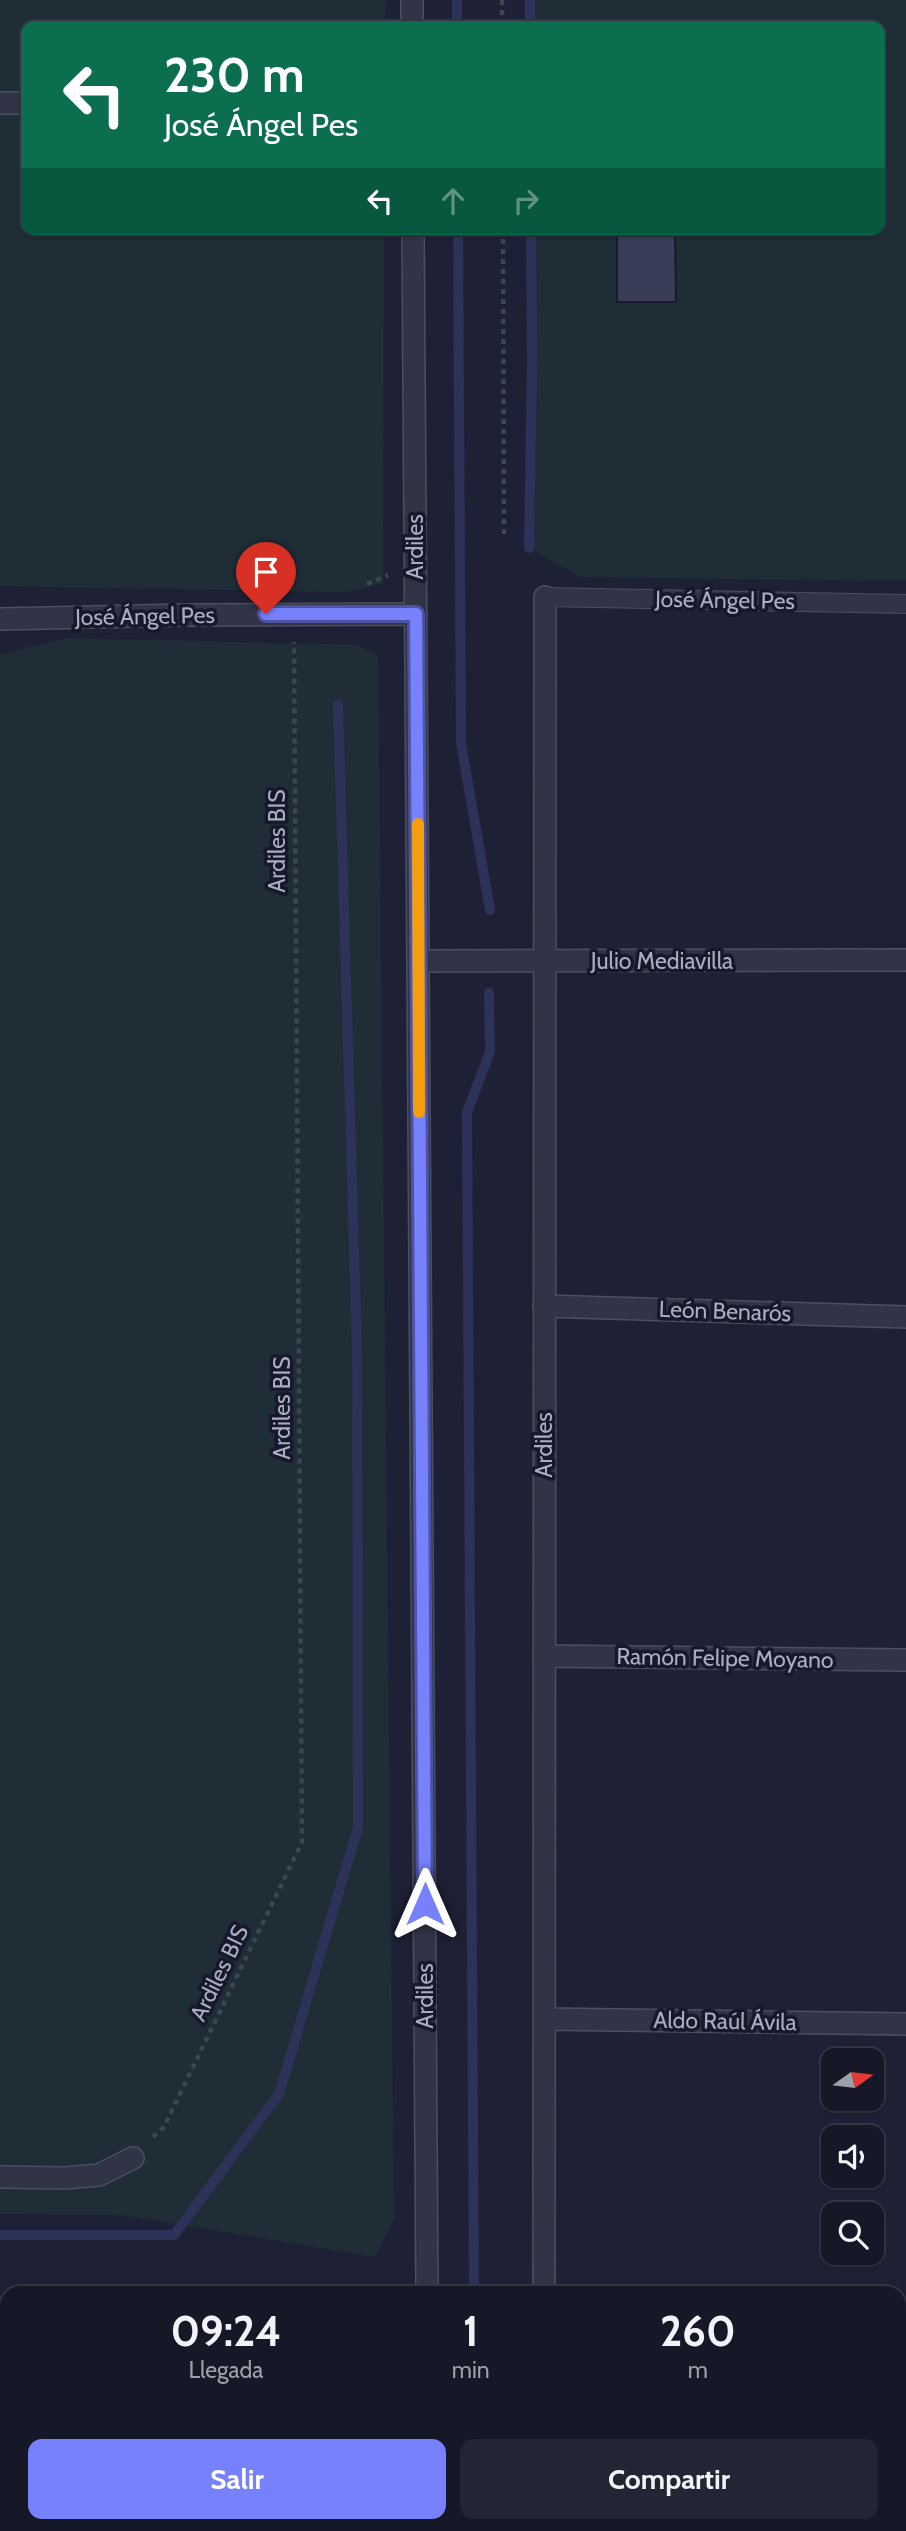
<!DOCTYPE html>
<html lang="es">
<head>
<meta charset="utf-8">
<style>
  :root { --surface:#161828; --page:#232534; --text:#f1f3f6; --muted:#9ea0a8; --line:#353745; --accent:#7781fc }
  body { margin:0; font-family:Cabin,sans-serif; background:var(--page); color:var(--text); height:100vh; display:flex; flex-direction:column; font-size:26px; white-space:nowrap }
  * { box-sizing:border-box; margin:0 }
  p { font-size:23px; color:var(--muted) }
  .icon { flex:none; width:38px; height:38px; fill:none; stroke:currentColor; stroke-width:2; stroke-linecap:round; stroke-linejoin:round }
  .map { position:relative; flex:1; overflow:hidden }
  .panel { position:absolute; left:0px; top:2286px; width:906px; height:247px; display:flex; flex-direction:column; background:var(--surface); border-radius:21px 21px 0 0; box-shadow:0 2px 5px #0004,0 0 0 2px var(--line) }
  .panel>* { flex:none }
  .top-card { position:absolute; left:21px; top:21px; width:864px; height:214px; border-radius:14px; box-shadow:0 2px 5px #0004,0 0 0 2px var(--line); background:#0b6e4f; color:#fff; overflow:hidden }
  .needle { width:46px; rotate:76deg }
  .fabs { position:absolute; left:821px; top:2048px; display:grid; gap:14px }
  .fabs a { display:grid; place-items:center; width:63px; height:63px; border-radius:14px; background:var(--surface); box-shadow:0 2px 5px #0004,0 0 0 2px var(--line); font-size:35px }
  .pin { position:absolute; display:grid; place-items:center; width:60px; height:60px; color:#fff; margin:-72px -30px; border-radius:50% 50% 50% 0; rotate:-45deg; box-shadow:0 0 7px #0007 }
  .pin .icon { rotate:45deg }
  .me { position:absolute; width:77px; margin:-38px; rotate:0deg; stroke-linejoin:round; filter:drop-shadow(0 0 5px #0008) }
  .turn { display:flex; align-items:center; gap:24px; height:147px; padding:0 28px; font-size:32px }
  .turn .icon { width:91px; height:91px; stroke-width:2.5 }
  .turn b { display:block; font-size:49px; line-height:60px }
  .lanes { display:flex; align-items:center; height:66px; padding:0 28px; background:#0003; justify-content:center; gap:35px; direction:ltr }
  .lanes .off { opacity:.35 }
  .eta { display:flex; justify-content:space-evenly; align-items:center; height:119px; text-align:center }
  .eta b { font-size:42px; font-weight:800; line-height:49px }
  .button { display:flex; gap:14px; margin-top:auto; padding:14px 28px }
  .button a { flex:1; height:80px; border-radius:14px; background:var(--accent); color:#fff; font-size:28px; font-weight:800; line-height:80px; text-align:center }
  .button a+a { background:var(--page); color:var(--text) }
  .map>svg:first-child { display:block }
  .green { fill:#1f2d36 }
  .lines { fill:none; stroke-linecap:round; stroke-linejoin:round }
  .stream { stroke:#2d3259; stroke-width:10 }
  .building { fill:#393d57; stroke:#191b2c; stroke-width:2 }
  .service-casing { stroke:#4c4e61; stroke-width:20 }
  .minor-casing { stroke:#4c4e61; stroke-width:24 }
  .path { stroke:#3a4851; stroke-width:4.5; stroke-dasharray:5 5; stroke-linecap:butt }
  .service { stroke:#313346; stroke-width:18 }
  .minor { stroke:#313346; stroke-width:21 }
  .route-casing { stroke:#4d54a4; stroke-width:18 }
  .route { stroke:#7781fc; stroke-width:12 }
  .slow { stroke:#f59e0b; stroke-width:12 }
  .labels { text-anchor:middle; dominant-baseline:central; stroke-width:7; stroke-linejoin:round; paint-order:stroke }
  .street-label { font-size:23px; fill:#aaacc4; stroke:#17192a }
</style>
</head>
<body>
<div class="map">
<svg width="906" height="2531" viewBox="0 0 906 2531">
  <rect width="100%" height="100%" fill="#1e2035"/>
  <path class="green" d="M0,0H386L385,26H26V229H384L383,584L344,592L0,586Z
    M527,0H906V581L580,577L529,548L528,229H880V26H527Z
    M66,638L357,645L378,656L394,2218L375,2257L121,2215L0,2214V654Z"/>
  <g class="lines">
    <path class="stream" d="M457,0V26
      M530,0V26
      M458,229L461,743L490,910
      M529,548L532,365L531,229
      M0,2235H174L279,2094L358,1827L357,1350L338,704
      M474,2292L467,1112L490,1052L489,993
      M477,2531V2525"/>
  </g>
  <path class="building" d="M617,229H675L676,302H617Z"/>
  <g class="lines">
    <defs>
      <path id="service" d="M545,597L906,604"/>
      <path id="minor" d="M412,0V26
        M0,103H26
        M413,229L427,2292
        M0,619L185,615L416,614
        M418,961L906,960
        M544,1306L906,1317
        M544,1656L906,1660
        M545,2019L906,2024
        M0,2177L65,2178L99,2175L133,2158
        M544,2292L545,597
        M900,2386H906
        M429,2525V2531
        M543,2531V2525"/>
    </defs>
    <use href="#service" class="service-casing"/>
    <use href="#minor" class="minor-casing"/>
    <path class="path" d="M502,0V26
      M503,229L504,535
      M367,584L388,575
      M153,2137L164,2127L302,1842L294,642
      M506,2531V2525"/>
    <use href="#service" class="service"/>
    <use href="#minor" class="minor"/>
  </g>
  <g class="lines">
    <defs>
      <path id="route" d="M266,614H416L425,1904"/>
    </defs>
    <use href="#route" class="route-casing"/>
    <use href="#route" class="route"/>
    <path class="slow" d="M418,824L419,1112"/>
  </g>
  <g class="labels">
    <g class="street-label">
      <text transform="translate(415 547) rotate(-90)">Ardiles</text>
      <text transform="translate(725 600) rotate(1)">José Ángel Pes</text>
      <text transform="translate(145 616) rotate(-1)">José Ángel Pes</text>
      <text transform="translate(277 841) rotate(-90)">Ardiles BIS</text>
      <text x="662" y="961">Julio Mediavilla</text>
      <text transform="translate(725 1311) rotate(2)">León Benarós</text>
      <text transform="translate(282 1408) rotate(-90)">Ardiles BIS</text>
      <text transform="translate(544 1445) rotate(-90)">Ardiles</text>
      <text transform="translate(725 1658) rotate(1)">Ramón Felipe Moyano</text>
      <text transform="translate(219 1973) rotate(-64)">Ardiles BIS</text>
      <text transform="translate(425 1996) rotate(-90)">Ardiles</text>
      <text transform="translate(725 2021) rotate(1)">Aldo Raúl Ávila</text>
    </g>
  </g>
</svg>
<div class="fabs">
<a><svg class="needle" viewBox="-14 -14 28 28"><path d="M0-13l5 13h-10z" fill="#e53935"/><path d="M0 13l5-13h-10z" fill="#9ea0a8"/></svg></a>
<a><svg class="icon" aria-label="sound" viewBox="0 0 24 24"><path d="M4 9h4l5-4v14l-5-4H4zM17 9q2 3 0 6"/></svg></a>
<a><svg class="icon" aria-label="search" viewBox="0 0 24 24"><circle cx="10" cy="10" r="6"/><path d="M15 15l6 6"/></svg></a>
</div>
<div class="pin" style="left:266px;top:614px;background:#d93025"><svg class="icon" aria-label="arrive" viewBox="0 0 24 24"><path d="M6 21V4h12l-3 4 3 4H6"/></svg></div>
<svg class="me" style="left:425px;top:1904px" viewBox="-20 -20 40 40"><path d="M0-17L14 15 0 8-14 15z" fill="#7781fc" stroke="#fff" stroke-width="4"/></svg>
<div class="top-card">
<div class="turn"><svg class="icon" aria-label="left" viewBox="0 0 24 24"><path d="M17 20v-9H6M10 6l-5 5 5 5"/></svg><div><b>230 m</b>José Ángel Pes</div></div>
<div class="lanes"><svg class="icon" aria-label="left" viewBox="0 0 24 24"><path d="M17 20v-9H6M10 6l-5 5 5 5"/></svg><svg class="icon off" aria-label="ahead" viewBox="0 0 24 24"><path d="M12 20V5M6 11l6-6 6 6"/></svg><svg class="icon off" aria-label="right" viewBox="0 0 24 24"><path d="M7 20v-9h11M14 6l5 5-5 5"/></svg></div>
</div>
<section class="panel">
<div class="eta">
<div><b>09:24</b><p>Llegada</p></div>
<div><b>1</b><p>min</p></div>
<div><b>260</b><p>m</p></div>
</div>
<div class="button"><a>Salir</a><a>Compartir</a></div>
</section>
</div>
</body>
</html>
